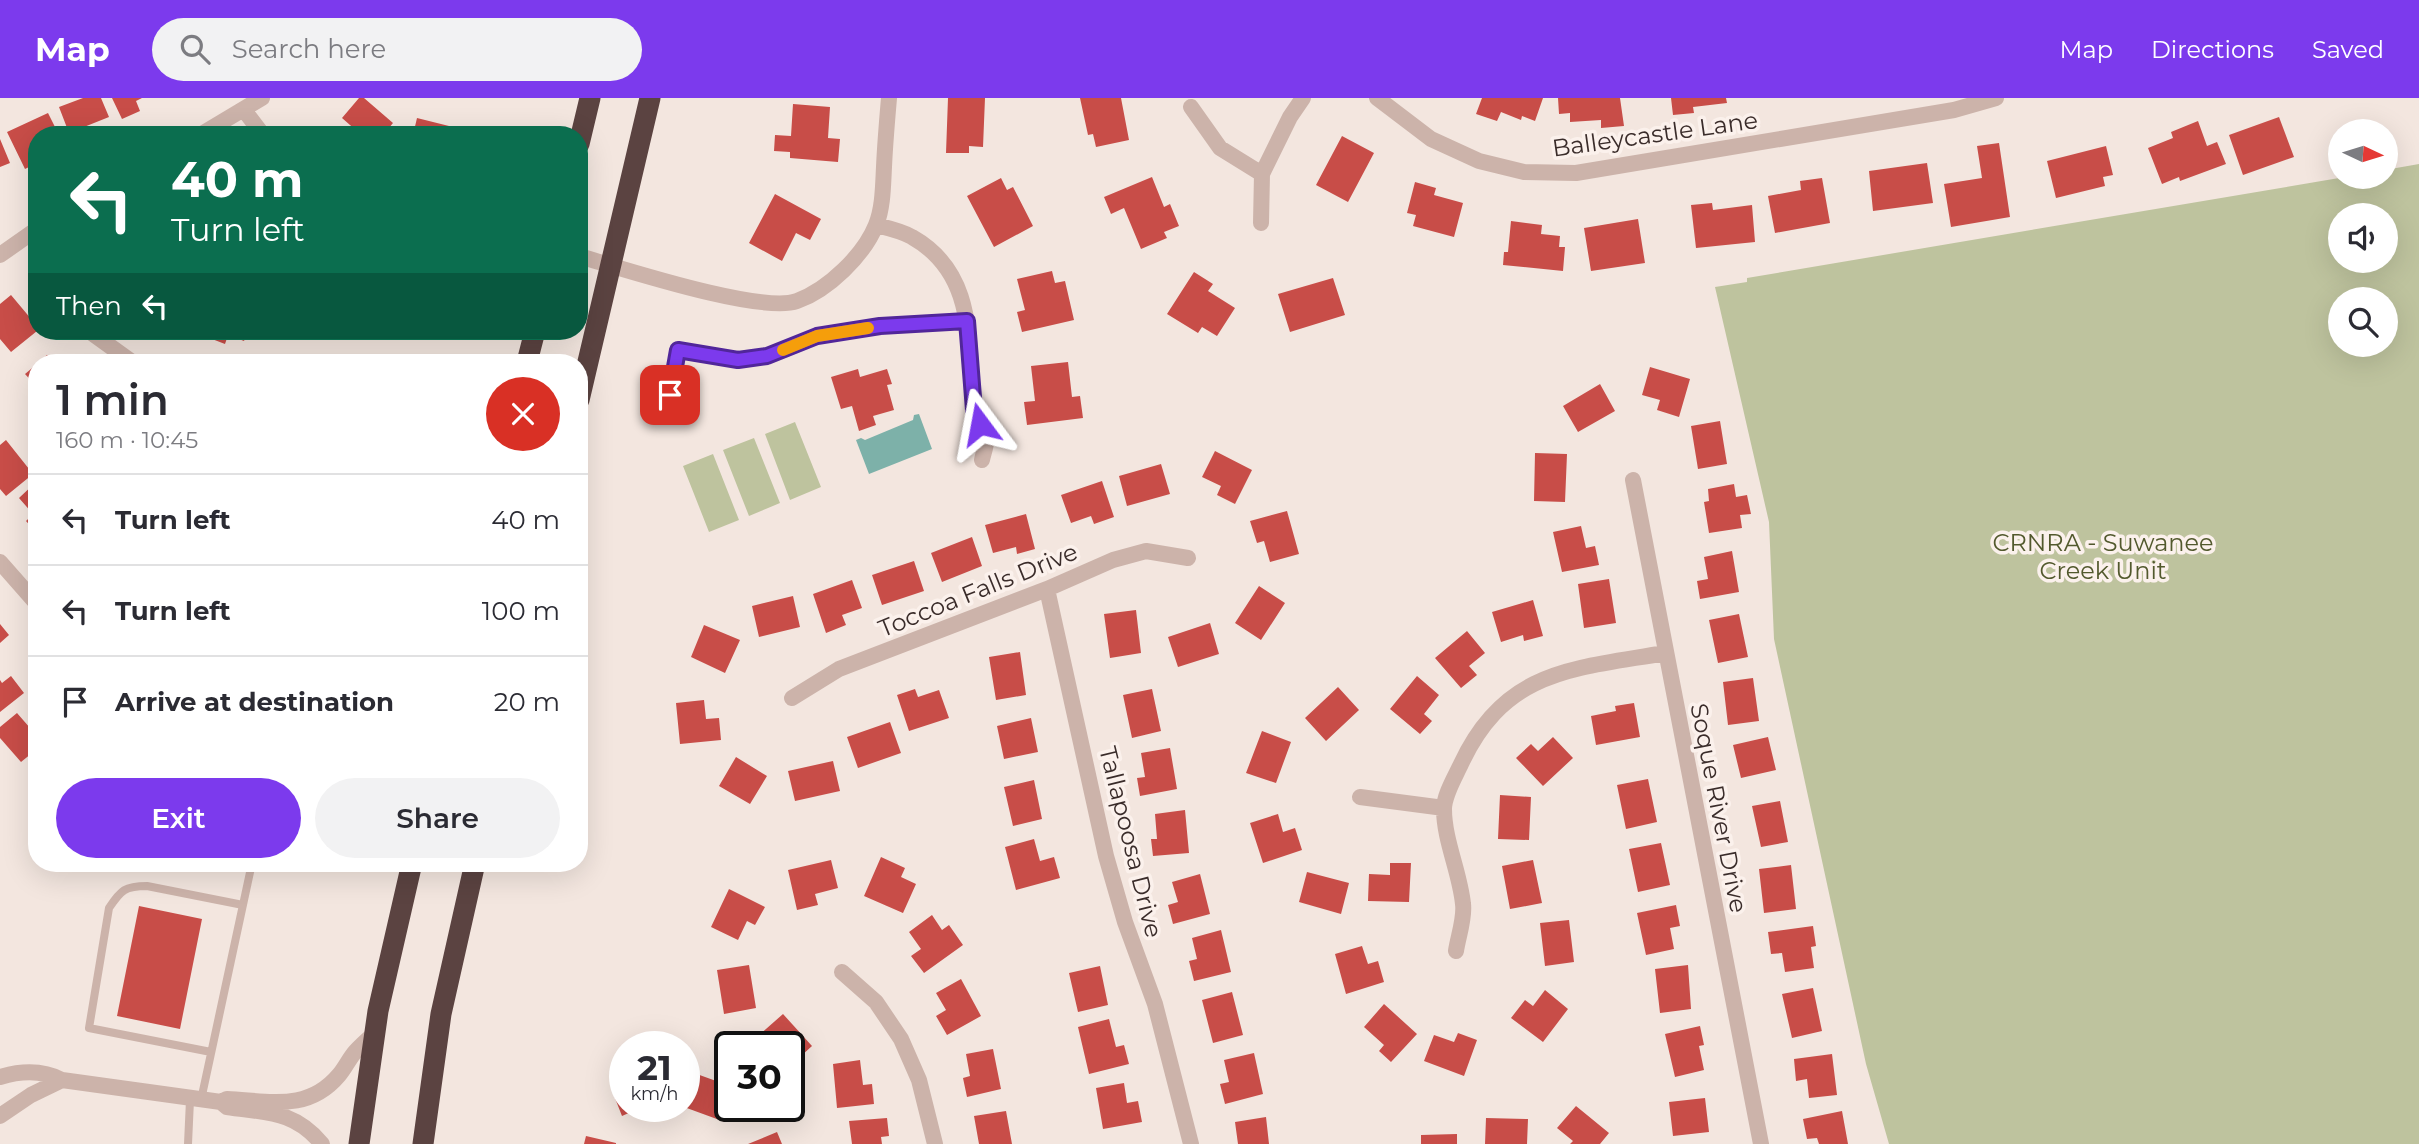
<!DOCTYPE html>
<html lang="en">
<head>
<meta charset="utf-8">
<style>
  :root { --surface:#fff; --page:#f2f2f3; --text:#2b2b33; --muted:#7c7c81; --line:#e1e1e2; --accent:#7c3aed }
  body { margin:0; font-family:Montserrat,sans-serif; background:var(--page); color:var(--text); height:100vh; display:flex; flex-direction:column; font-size:26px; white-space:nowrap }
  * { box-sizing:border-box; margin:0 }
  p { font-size:23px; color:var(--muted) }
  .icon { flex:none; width:38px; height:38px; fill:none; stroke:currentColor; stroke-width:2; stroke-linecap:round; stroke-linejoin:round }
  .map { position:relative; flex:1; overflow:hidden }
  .drawer { position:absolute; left:28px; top:256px; width:560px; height:518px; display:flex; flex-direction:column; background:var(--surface); border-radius:28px; box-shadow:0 7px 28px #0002 }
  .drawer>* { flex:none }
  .banner { position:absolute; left:28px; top:28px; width:560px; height:214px; border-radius:28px; box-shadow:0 7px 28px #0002; background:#0b6e4f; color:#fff; overflow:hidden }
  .needle { width:46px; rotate:94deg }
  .fabs { position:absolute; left:2328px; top:21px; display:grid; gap:14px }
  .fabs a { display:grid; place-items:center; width:70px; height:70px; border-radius:50%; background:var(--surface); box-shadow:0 7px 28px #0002; font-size:35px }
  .speed { position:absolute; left:609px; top:933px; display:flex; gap:14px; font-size:35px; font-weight:700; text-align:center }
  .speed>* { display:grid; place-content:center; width:91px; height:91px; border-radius:50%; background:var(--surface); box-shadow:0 7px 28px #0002; line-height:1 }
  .speed small { font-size:18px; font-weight:400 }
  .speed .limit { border:4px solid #111; border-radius:10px; background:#fff; color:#111 }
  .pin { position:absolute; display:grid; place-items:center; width:60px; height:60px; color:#fff; margin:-30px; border-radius:14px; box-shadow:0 4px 10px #0006 }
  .me { position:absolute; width:77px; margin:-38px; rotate:347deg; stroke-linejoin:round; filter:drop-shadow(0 0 5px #0008) }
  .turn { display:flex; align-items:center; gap:24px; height:147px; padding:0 28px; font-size:32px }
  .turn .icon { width:91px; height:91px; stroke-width:2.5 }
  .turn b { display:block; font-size:49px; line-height:60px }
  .then { display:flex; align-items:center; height:66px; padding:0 28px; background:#0003; gap:14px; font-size:26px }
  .round { display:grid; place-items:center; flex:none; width:74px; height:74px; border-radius:37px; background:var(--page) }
  .head { display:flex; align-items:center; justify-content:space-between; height:119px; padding:0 28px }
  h1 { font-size:42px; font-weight:600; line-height:52px }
  .primary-button { display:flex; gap:14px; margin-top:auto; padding:14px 28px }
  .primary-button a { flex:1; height:80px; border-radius:42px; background:var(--accent); color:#fff; font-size:28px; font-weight:600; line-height:80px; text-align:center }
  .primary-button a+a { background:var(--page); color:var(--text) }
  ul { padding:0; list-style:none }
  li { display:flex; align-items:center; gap:21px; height:91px; padding:0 28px; border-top:2px solid var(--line) }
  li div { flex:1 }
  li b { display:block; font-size:26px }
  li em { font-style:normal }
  header { display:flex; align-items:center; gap:42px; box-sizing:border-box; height:98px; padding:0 35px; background:var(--accent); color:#fff }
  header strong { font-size:33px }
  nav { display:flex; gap:38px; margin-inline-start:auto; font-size:24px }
  .search { width:490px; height:63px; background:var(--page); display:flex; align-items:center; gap:18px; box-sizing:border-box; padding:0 24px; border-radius:38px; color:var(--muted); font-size:26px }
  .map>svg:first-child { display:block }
  .green { fill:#bec39e; fill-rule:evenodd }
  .water { fill:#7db1a9 }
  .building { fill:#c84d48 }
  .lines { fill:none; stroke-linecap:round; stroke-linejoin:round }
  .lane { stroke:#ccb3aa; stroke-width:8 }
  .street { stroke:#ccb3aa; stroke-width:16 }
  .highway { stroke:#5b4341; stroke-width:21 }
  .route-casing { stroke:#51269a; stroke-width:18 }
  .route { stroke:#7c3aed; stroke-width:12 }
  .slow { stroke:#f59e0b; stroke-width:12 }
  .labels { text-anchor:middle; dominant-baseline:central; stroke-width:7; stroke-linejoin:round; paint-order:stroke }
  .street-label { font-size:24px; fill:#3a2c2a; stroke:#fbf1ec }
  .park-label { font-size:24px; fill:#52592d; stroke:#fbf1ec }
</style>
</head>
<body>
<header>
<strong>Map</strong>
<div class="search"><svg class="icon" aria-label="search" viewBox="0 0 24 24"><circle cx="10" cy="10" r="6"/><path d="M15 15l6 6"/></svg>Search here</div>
<nav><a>Map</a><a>Directions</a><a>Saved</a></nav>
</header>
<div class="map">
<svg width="2419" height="1046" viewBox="0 0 2419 1046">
  <rect width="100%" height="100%" fill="#f3e6df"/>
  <path class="green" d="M2419,66V1046H1889L1866,966L1774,541L1769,424L1715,189L1747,184V180L2345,79H2385V72ZM2385,117V163H2340V117ZM2385,201V247H2340V201Z
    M795,324L821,389L790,402L765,336Z
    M754,340L780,405L749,418L723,352Z
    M713,356L739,422L709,434L683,368Z"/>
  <path class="water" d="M919,316L932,351L869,376L856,342L861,340L865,342L913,322L914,317Z"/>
  <path class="building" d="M83,0H101L109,19L69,35L59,9Z
    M112,0H142L136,3L140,13L122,21Z
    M359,0H364L393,25L383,37H356L358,34L342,20Z
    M948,0H985L983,49L969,48V55H946Z
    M1080,0H1121L1129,42L1096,49L1093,36L1088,37Z
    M1482,0H1543L1535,23L1522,18L1521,22L1501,14L1497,23L1476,16Z
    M1558,0H1620L1624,28L1601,30V22L1570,24V15L1559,16Z
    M1671,0H1726L1727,5L1693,9L1694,15L1673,17Z
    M793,6L830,9L828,40L840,41L838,64L790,60V54L774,53L775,37L791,38Z
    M48,15L59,37H37V65L25,71L7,34Z
    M2279,19L2294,59L2243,77L2229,37Z
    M417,20L461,31L459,37H413Z
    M2198,23L2207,48L2217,44L2226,66L2180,83L2179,79L2162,86L2148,50L2173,40L2171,34Z
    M1342,38L1374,55L1348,104L1316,87Z
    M0,41L10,65L0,69Z
    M1999,45L2010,119L1951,129L1944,86L1982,80L1977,48Z
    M2106,48L2113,77L2103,79L2105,88L2056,100L2047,63Z
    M1927,65L1933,105L1873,113L1869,73Z
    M1152,79L1164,109L1170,106L1179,128L1164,134L1167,140L1141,151L1124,110L1111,116L1104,99Z
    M1001,80L1007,92L1013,89L1033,128L994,149L967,98Z
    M1822,80L1830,125L1775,135L1768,98L1801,92L1800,83Z
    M1415,84L1436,90L1434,97L1463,105L1454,139L1413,128L1416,117L1407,115Z
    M775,96L821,121L810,142L796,135L782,163L749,145Z
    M1712,105L1713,112L1752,107L1755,144L1696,150L1691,107Z
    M1638,121L1645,165L1591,173L1584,130Z
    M1511,123L1542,127L1541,136L1560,138L1559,149H1565L1563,173L1503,167L1504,154H1508Z
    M1052,173L1055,185L1065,183L1074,222L1022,234L1017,214L1025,212L1017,181Z
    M1194,174L1213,186L1208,193L1235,210L1217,238L1202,229L1198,235L1167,216Z
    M1333,180L1345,217L1290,234L1278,196Z
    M11,197L37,228V233L11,254L0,241V206Z
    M200,233H248L244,243L228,237L225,246L199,236Z
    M47,257L53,264H39Z
    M1068,264L1072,299L1080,298L1083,320L1027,327L1024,304L1035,303L1031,268Z
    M37,266V289L25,276Z
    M1650,269L1690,281L1679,319L1657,312L1660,302L1642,297Z
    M858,271L860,279L887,271L892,286L887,287L894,312L873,318L876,327L859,333L852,308L841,311L831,279Z
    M1600,286L1615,313L1578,334L1563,308Z
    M1720,323L1727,366L1698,371L1691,328Z
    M6,342L33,376L6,398L0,391V347Z
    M1215,353L1252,372L1235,406L1217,397L1221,388L1202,379Z
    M1535,355L1567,356L1565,404L1534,403Z
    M1161,366L1170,396L1127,408L1119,378Z
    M37,383V435L26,423L33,416L19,400Z
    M1102,383L1114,419L1094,426L1091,418L1071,425L1061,397Z
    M1734,386L1736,399L1747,397L1751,416L1740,417L1742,430L1709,435L1704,404L1709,403L1708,391Z
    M1287,413L1299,456L1270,464L1264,443L1257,445L1250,423Z
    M1026,416L1035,451L1017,456L1016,449L993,455L985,427Z
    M1581,428L1586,450L1595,448L1599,467L1562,474L1553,434Z
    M972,439L982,468L942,484L931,455Z
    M1732,453L1739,494L1700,501L1697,483L1708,481L1704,459Z
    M914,463L924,493L882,507L872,477Z
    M1609,481L1616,525L1584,530L1578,486Z
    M852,482L862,510L842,517L846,527L826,535L813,496Z
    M1259,488L1285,505L1261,542L1235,525Z
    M793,498L800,529L759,539L752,508Z
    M1533,502L1543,538L1524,543L1523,537L1501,544L1492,514Z
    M1136,512L1141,555L1110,560L1104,516Z
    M1739,516L1748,559L1718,565L1709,522Z
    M1210,525L1219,556L1178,569L1168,539Z
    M0,526L9,537L0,545Z
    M704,527L740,542L725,575L691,559Z
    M1467,533L1485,555L1469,568L1477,577L1461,590L1435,560Z
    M1020,554L1026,597L996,602L989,559Z
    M11,578L24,595L0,614V582L2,585Z
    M1417,578L1439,597L1424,616L1432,623L1420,636L1390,611Z
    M1753,580L1759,623L1728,627L1723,584Z
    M1338,589L1359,612L1326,643L1305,620Z
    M915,591L918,599L939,592L949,620L909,633L897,597Z
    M1152,591L1161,633L1132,640L1123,597Z
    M704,602L706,621L719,620L721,642L680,646L676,605Z
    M1634,605L1640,639L1596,647L1591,618L1616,613L1615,608Z
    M17,615L37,638V651L21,664L0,640V629Z
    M1031,620L1038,654L1004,661L997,628Z
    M890,624L901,655L858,670L847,639Z
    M1262,633L1291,644L1276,685L1246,675Z
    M1553,639L1573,660L1543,688L1516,660L1531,646L1538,653Z
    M1768,639L1776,672L1741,680L1733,647Z
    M1170,650L1177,691L1140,698L1137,680L1145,679L1141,655Z
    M736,659L767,678L750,706L719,688Z
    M833,663L840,693L795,703L788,673Z
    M1648,681L1657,724L1626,731L1617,687Z
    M1034,682L1042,721L1013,728L1004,689Z
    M1500,697L1531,699L1529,742L1498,741Z
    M1780,703L1788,744L1761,749L1752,708Z
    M1185,712L1189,755L1153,758L1151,741H1157L1155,716Z
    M1278,716L1283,734L1295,730L1302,752L1263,765L1250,725Z
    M1034,741L1040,763L1054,759L1060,780L1016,792L1005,749Z
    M1661,745L1670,787L1638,794L1629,751Z
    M881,759L905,770L901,779L916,786L903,815L864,798Z
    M831,762L838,790L815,796L818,807L797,812L788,772Z
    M1533,762L1542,805L1510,811L1502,768Z
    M1390,765H1411L1409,804L1368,803L1369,776L1390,777Z
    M1791,767L1796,811L1764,815L1759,771Z
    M1307,774L1349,785L1341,816L1299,804Z
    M1200,776L1210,816L1173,826L1168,807L1178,804L1172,784Z
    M729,791L765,809L755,827L747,823L738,842L711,829Z
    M1676,807L1680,828L1670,830L1674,851L1646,857L1637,815Z
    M139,808L202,821L180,931L117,918Z
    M932,817L942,832L949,827L963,847L924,875L911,858L921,851L909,834Z
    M1569,822L1574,864L1545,868L1540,825Z
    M1813,828L1816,848L1811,849L1814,870L1785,874L1782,855L1771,856L1768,834Z
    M1221,832L1231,874L1194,883L1189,863L1197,861L1192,840Z
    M1362,848L1368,866L1378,863L1384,884L1346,896L1335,856Z
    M749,867L756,910L724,916L717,872Z
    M1688,867L1691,911L1660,915L1655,871Z
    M1100,868L1108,907L1078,914L1069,875Z
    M961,881L981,918L947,937L936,918L946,912L936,895Z
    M1813,890L1822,933L1792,940L1782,896Z
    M1545,892L1568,911L1543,944L1511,920L1525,902L1533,908Z
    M1232,894L1243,937L1213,945L1202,902Z
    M1384,906L1417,936L1391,964L1379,953L1384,947L1364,929Z
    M783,916L812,948L789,969V948H766L757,939Z
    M1109,921L1116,949L1124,947L1129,966L1089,976L1078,929Z
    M1700,928L1704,947L1699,948L1704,972L1675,979L1665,936Z
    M1458,935L1477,942L1464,978L1424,963L1434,937L1454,944Z
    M993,951L1001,991L967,999L963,980L970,978L966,956Z
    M1254,955L1263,996L1225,1006L1220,986L1229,984L1224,962Z
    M1832,956L1837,997L1809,1000L1807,981L1796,983L1794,961Z
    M860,962L863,987L872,986L874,1006L837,1010L833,966Z
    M694,975L730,988L731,1008L725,1024L684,1009V1002Z
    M625,984V1008H664L665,1010L644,1018L640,1010L622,1018L611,990Z
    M1124,985L1127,1005L1138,1003L1142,1024L1103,1031L1096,990Z
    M1705,1000L1709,1034L1673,1038L1669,1004Z
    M1576,1008L1609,1035L1600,1046H1570L1573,1043L1557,1030Z
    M1006,1013L1012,1046H979L974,1018Z
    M1842,1013L1848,1046H1819L1817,1040L1807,1041L1803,1021Z
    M1266,1019L1269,1046H1238L1235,1024Z
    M887,1020L889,1038L881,1039L882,1046H852L849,1023Z
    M1486,1020L1528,1021L1527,1046H1485Z
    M777,1034L782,1046H748Z
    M1457,1036V1046H1421V1037Z
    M586,1038L616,1045V1046H584Z"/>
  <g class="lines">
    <path class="lane" d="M665,319L678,252L738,262L767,258L817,238L880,228L967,223
      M211,954L89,930L109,810C121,792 125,788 147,788L243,807
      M201,1002L252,765
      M188,1046L190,1002"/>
    <path class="street" d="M1377,0L1431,41L1479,63L1524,74L1576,75L1954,12L1996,0
      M1191,9L1220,50L1262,76
      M244,12L263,37
      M200,37L262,0
      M1261,125L1262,76L1290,19L1303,0
      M876,127C888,130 902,133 912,139C974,174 968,239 973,301C974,315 985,327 986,341C987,347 983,356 982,362
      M0,157L37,131
      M579,158C621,170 761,216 797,203C828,192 864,157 876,127C883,110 883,88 884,69C885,46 887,23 889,0
      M89,233L132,264
      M1633,382L1761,1046
      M0,464L37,506
      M1047,491L1106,758L1125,824L1155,906L1191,1046
      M792,600L839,571L1047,491L1113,462L1146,453L1188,460
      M1360,699L1444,710
      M1456,853C1458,839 1465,820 1463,806C1460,775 1444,742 1444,711C1444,697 1455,679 1461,666C1505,571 1574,571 1665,555
      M842,874L876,904L901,941L919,982L935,1046
      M0,979C20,973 43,972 62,982L31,997L0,1018
      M62,982L221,1004
      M322,1046C294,1012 266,1015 227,1009L221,1004L227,1001C270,1003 308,1014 339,977C345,970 349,961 355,954C361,947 368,941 375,935"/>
    <path class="highway" d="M579,46L590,0
      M527,264L535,233
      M579,302L650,0
      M359,1046L378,913L412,765
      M423,1046L441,916L475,765"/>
  </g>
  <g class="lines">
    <defs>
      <path id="route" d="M670,297L678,252L738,262L767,258L817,238L880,228L967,223L974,312L980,326"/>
    </defs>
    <use href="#route" class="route-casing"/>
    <use href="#route" class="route"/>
    <path class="slow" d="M783,252L817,238L868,230"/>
  </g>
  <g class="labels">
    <g class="street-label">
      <text transform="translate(1655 36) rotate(-8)">Balleycastle Lane</text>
      <text transform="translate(978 492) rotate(-22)">Toccoa Falls Drive</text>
      <text transform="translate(1719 710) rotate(79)">Soque River Drive</text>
      <text transform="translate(1131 744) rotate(76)">Tallapoosa Drive</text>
    </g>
    <g class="park-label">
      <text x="2103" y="444">CRNRA - Suwanee<tspan x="2103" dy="28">Creek Unit</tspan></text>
    </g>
  </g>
</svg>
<div class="fabs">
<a><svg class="needle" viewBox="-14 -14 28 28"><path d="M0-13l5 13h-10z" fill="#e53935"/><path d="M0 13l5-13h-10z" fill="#7c7c81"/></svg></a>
<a><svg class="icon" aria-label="sound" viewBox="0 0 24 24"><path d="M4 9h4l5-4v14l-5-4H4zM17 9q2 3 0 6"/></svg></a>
<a><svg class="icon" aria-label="search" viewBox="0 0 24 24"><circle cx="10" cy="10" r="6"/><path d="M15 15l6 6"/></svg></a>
</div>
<div class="speed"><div>21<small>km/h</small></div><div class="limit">30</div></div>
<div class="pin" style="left:670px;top:297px;background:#d93025"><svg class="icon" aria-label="arrive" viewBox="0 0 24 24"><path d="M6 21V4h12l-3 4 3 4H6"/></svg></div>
<svg class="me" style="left:980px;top:326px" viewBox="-20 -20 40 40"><path d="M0-17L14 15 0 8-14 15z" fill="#7c3aed" stroke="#fff" stroke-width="4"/></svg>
<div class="banner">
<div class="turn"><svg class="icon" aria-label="left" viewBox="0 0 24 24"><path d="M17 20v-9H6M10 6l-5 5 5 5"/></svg><div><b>40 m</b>Turn left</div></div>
<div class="then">Then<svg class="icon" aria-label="left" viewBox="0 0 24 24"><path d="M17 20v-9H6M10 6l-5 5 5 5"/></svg></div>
</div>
<section class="drawer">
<div class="head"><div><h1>1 min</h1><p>160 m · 10:45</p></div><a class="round" style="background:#d93025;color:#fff"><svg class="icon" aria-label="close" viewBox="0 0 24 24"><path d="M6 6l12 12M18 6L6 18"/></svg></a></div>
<ul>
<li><svg class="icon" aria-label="left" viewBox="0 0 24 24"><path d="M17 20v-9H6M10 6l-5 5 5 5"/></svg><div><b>Turn left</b></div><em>40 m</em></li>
<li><svg class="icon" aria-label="left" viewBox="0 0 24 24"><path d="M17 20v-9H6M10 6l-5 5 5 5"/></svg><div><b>Turn left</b></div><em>100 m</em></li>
<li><svg class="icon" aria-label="arrive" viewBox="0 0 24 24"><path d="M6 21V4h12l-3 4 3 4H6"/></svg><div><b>Arrive at destination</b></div><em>20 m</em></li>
</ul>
<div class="primary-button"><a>Exit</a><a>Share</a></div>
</section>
</div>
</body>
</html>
